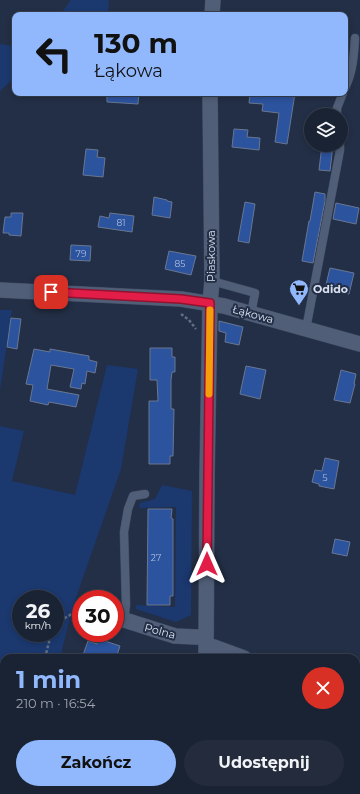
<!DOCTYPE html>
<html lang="pl">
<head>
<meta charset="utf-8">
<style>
  :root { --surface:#1a2334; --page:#232b3c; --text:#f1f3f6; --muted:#9fa4ac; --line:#38404f; --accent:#91b8fd }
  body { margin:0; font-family:Montserrat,sans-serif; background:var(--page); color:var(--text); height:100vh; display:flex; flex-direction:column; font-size:15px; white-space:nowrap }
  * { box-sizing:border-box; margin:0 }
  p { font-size:13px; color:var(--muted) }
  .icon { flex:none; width:22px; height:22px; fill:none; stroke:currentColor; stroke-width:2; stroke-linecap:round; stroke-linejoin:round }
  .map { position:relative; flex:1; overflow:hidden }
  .drawer { position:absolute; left:0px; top:654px; width:360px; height:140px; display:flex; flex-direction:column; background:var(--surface); border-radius:12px 12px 0 0; box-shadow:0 2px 6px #0003,0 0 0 1px var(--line) }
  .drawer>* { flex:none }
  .top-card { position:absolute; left:12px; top:12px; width:336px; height:84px; border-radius:8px; box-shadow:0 2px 6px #0003,0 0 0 1px var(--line); background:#91b8fd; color:#111; overflow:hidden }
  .buttons { position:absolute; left:304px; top:108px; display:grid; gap:8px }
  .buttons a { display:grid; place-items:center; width:44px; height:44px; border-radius:50%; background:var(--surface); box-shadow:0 2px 6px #0003,0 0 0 1px var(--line); font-size:20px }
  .speed { position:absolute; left:12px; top:590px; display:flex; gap:8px; font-size:20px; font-weight:700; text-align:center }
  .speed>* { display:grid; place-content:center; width:52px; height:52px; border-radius:50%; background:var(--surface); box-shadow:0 2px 6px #0003,0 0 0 1px var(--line); line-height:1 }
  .speed small { font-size:10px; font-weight:400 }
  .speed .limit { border:6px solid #d22; background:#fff; color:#111 }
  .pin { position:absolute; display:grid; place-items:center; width:34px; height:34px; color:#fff; margin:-17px; border-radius:8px; box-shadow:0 2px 6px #0006 }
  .me { position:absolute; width:44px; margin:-22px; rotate:0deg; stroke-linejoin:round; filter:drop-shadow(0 0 3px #0008) }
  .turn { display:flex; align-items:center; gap:14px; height:84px; padding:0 16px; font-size:18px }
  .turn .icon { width:52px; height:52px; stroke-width:2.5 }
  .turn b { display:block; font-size:28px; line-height:34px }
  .round { display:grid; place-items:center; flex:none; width:42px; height:42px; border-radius:21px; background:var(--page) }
  .headline { display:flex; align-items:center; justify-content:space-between; height:68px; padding:0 16px }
  h1 { font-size:24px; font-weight:700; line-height:30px; color:var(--accent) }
  .action { display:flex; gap:8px; margin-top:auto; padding:8px 16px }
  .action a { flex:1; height:46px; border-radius:24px; background:var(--accent); color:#111; font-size:16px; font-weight:700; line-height:46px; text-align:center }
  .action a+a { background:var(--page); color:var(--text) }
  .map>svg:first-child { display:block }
  .green { fill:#1b386f; fill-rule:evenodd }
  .building { fill:#2c539e; stroke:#687792 }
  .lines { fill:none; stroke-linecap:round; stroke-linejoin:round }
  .service-casing { stroke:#414c5f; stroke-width:9 }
  .minor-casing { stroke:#414c5f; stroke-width:16 }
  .path { stroke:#636e82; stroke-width:2.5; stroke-dasharray:3 2; stroke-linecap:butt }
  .service { stroke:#505e78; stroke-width:8 }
  .minor { stroke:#505e78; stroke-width:15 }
  .route-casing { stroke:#92132f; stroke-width:10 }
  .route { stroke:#e11d48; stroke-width:7 }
  .slow { stroke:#f59e0b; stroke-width:7 }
  .labels { text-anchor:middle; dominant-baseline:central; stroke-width:4; stroke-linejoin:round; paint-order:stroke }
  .number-label { font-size:9px; fill:#aebedc }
  .street-label { font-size:11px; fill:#d9e1f1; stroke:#232f46 }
  .poi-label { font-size:11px; font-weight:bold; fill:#d9e1f1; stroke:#232f46; text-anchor:start }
</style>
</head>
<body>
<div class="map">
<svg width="360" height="794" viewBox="0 0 360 794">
  <rect width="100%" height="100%" fill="#232f46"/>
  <path class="green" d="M71,0H109L108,15H60Z
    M0,44L13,46L15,47V72L13,79L0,91Z
    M0,310H12L0,390Z
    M107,365L138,369L121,469L72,609L60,658H4V790H29L28,794H0V426L24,431L12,481L75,495ZM21,599H55V633H21Z
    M162,485L192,491L191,615L176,622L136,609V605L175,607L176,507L139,508L140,503L155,499Z"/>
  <path class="building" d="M107,93H139L138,104L107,102Z
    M250,93H295L287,144L275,142L279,113L262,111L263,104L249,103Z
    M234,129L248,130L247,137L260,138L259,150L232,147Z
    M322,145H333L330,171L319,170Z
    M86,149L98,150L97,157L105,158L103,177L83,175Z
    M315,192L325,194V201L313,263L302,261L309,221H310Z
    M154,197L167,200V201L172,202L170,218L152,215Z
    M245,202L255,204L249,243L238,241Z
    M336,203L359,208L356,224L333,219Z
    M11,213H23L21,236L9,235V233H3L5,217H11Z
    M110,213L134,216L132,232L98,227L100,216L109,218Z
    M71,245L91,246L90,261L70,260Z
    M169,251L196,256L191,275L165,269Z
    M330,268L354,273L349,294L325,289Z
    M11,318L21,319L17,349L7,347Z
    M219,321L243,327L239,345L225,342L226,333L219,331Z
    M150,348H172V357H175V372H172L171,380V409H174L173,456H170V464H149V401H158L157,380H150Z
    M34,349L50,352V349L89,356V360L97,362L95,373L87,371L85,384L82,383L81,389L70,387L74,369L51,365L47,389L79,395L76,407L49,402L48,405L30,401L33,385L26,384Z
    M246,366L266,370L260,399L240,394Z
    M341,370L356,374L354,384H355L350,403L334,400Z
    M325,458L339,461L334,489L319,486V484L312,482L315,470L322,471Z
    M148,509H172L171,518L173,519V596H170V605H147Z
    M335,539L350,542L347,556L332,553Z
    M99,639L120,646L116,658H82L88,641L97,644Z"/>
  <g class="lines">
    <defs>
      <path id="service" d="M345,88C353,72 354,55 355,38
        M337,115V108L343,93
        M212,281L255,293L251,314
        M306,329L340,150V145
        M124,620L126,605L124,532L128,509L133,496L145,494
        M69,794L70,790"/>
      <path id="minor" d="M212,15L213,0
        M0,290L181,299L224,306L360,344
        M115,617L175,636L196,637H206
        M206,646L214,647L244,658
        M206,658L207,476L210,303L212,281L210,93
        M356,700L360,702
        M205,794V790"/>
    </defs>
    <use href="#service" class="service-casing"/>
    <use href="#minor" class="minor-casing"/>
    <path class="path" d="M181,314L189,320L196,329
      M55,630C62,618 68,615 81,611
      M45,658L49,642L53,633
      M9,794L10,790"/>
    <use href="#service" class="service"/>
    <use href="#minor" class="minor"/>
  </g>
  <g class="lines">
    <defs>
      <path id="route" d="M51,292L181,299L210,303L207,564"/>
    </defs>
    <use href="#route" class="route-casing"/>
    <use href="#route" class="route"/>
    <path class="slow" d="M209,394L210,310"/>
  </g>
  <defs>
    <symbol id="supermarket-pin" viewBox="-11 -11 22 30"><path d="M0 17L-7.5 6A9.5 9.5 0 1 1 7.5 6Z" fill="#91b8fd" stroke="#232f46"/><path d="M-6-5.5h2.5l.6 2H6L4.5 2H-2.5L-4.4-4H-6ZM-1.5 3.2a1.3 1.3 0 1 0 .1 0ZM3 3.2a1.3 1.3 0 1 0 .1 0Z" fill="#111"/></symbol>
  </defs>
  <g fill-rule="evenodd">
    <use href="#supermarket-pin" x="288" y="278" width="22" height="30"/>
  </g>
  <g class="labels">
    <g class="number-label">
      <text x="121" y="222">81</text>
      <text x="81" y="253">79</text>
      <text x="180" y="263">85</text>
      <text x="325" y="477">5</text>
      <text x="156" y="557">27</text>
    </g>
    <g class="street-label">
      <text transform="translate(211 256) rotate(-90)">Piaskowa</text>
      <text transform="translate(253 314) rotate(15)">Łąkowa</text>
      <text transform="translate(160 631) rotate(15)">Polna</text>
    </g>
    <g class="poi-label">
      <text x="313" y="289">Odido</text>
    </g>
  </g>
</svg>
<div class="buttons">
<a><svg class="icon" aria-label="layers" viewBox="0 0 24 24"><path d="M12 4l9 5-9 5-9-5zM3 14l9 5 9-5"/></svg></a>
</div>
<div class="speed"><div>26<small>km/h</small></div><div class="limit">30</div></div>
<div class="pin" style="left:51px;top:292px;background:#d93025"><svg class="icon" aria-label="arrive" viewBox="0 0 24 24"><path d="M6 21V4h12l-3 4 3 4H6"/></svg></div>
<svg class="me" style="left:207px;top:564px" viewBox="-20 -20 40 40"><path d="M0-17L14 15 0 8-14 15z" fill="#e11d48" stroke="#fff" stroke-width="4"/></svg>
<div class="top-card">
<div class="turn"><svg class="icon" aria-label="left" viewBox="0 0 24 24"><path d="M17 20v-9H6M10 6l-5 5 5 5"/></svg><div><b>130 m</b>Łąkowa</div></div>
</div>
<section class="drawer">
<div class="headline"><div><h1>1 min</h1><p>210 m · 16:54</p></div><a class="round" style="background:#d93025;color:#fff"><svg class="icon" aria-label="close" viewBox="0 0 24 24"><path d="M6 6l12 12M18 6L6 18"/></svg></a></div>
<div class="action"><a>Zakończ</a><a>Udostępnij</a></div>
</section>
</div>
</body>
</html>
